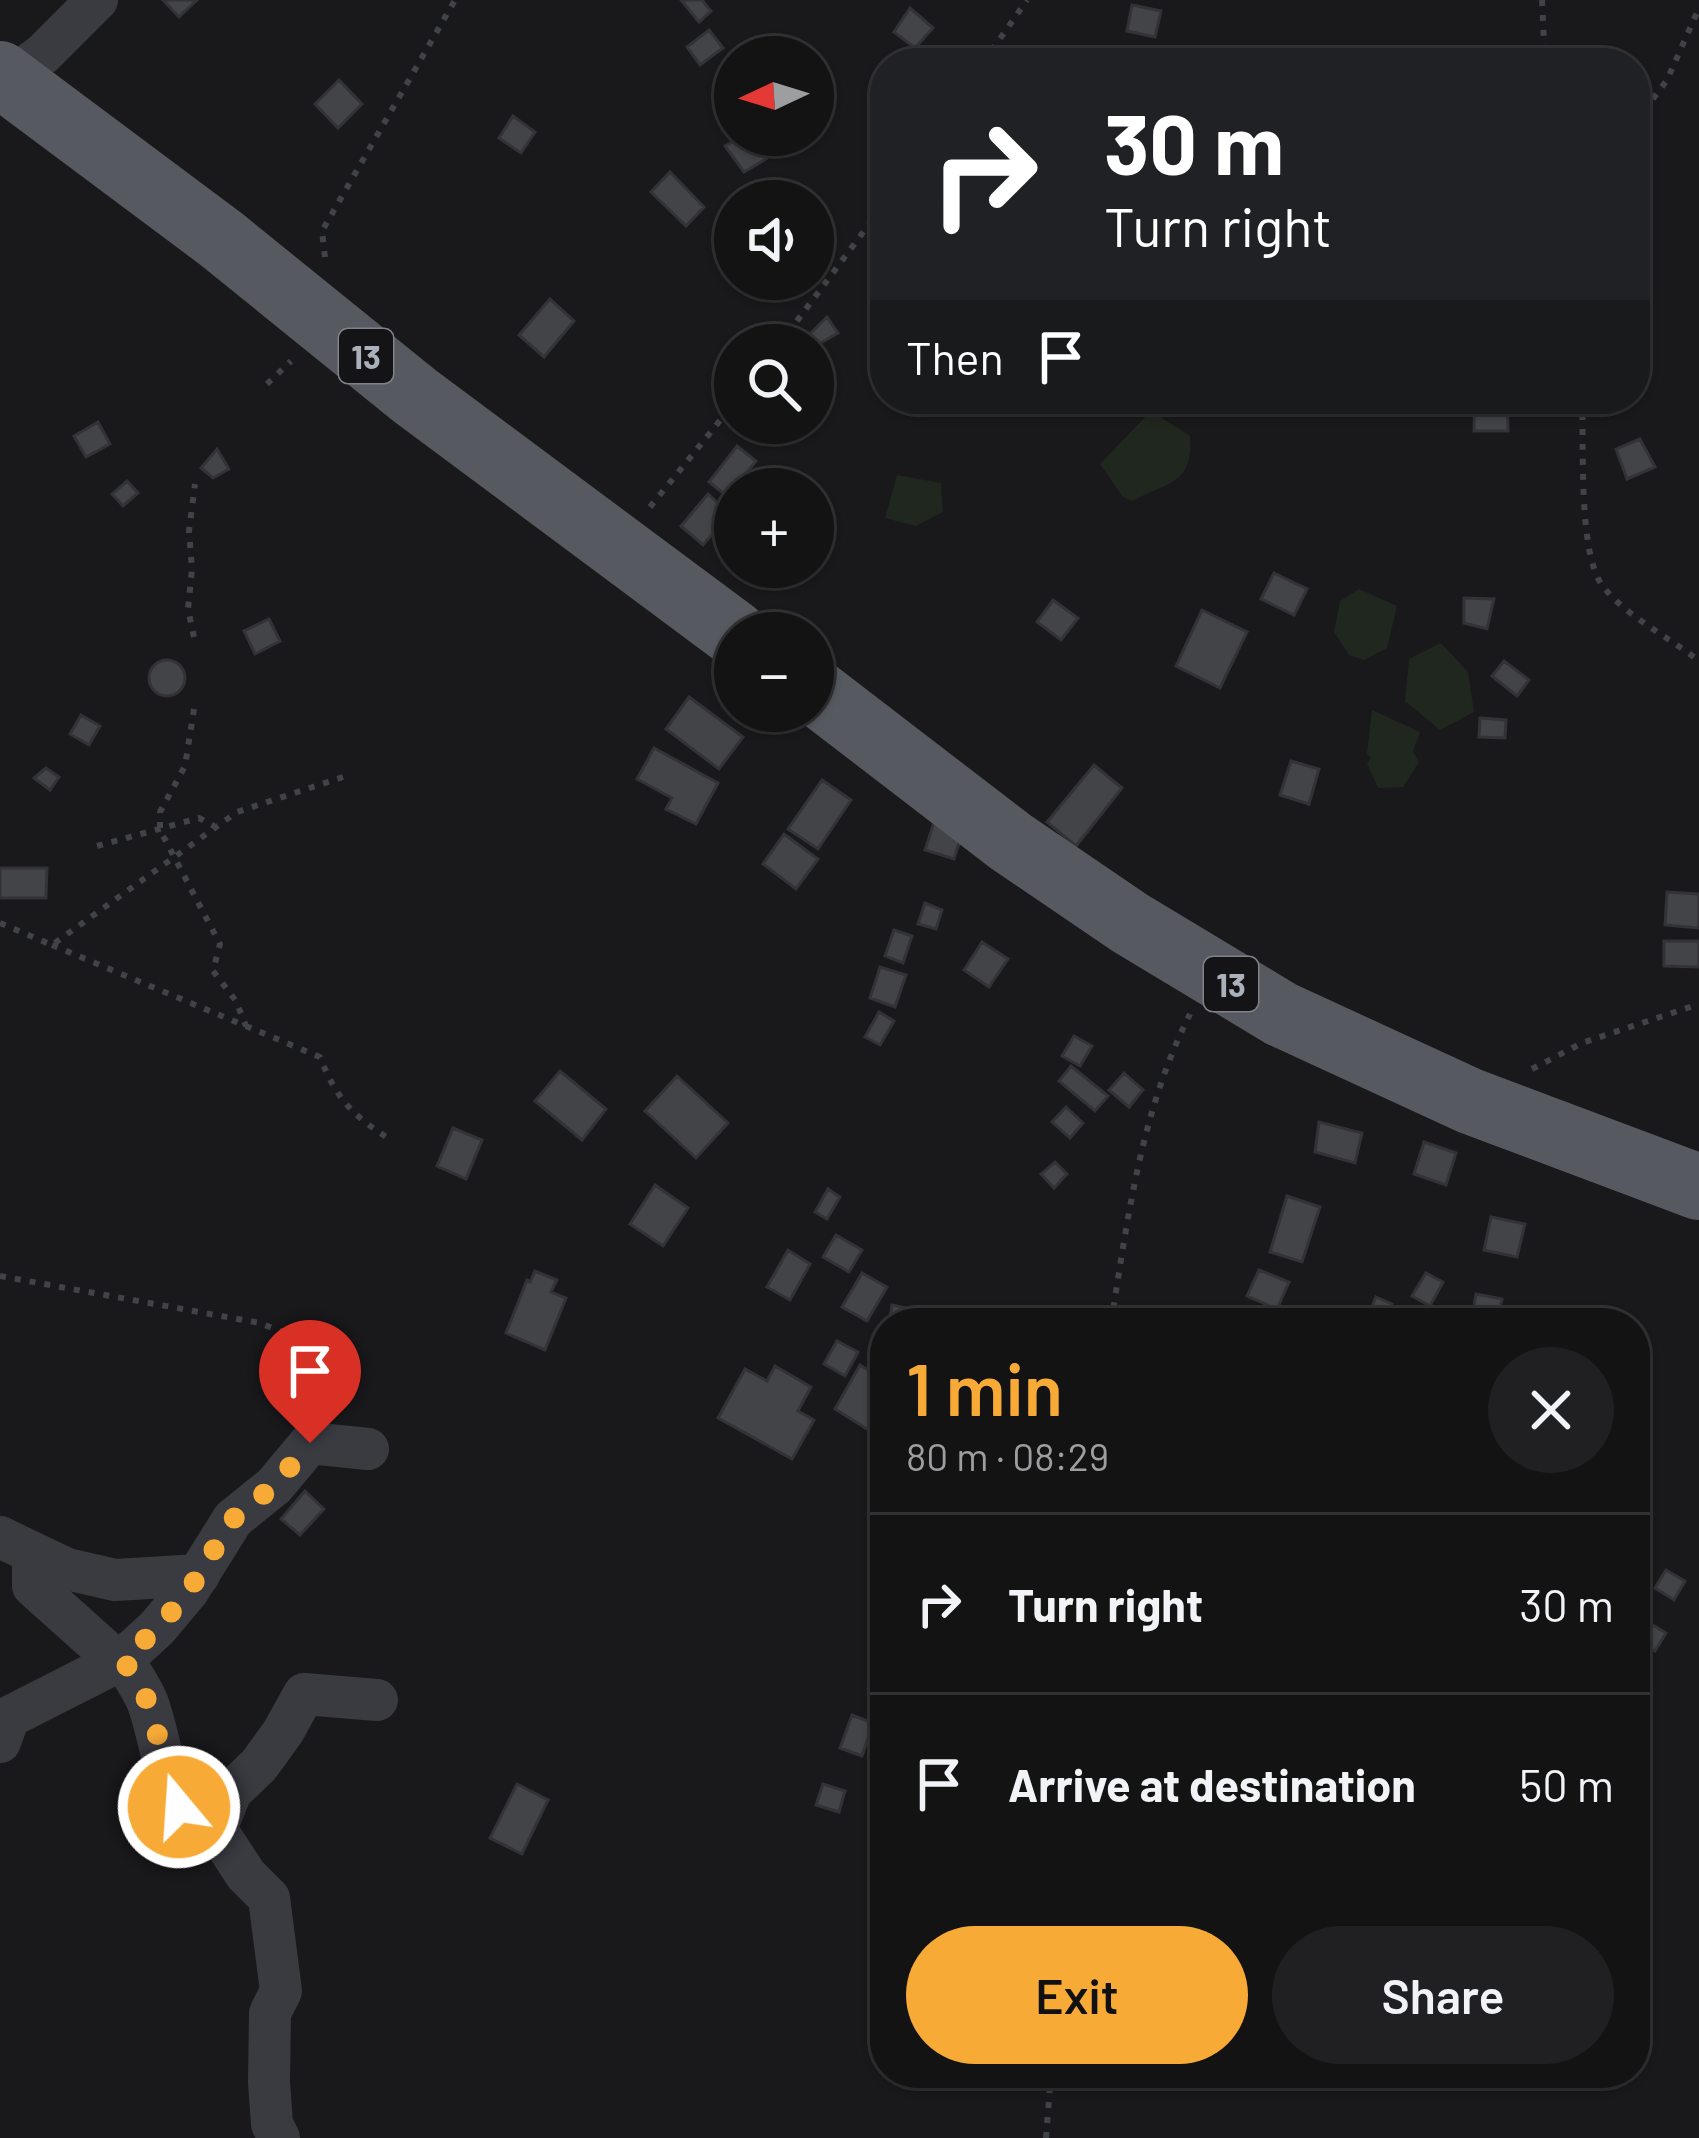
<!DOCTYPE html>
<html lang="en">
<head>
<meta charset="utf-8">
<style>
  :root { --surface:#131314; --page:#202022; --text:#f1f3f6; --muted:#9d9ea0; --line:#323234; --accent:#f7aa36 }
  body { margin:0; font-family:Barlow,sans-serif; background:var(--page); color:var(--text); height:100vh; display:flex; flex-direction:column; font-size:45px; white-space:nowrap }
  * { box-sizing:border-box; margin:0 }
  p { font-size:39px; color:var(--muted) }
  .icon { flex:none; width:66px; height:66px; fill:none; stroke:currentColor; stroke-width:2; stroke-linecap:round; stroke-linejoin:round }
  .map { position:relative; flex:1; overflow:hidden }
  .side { position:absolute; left:870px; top:1308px; width:780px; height:780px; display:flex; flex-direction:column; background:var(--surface); border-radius:48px; box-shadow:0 3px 9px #0004,0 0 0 3px var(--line) }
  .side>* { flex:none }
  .top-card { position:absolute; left:870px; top:48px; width:780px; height:366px; border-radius:48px; box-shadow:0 3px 9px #0004,0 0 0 3px var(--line); background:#202124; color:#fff; overflow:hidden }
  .needle { width:78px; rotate:266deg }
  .tools { position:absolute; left:714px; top:36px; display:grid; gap:24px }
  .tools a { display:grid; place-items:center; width:120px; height:120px; border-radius:50%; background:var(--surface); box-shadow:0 3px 9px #0004,0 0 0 3px var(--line); font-size:60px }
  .pin { position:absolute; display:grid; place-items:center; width:102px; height:102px; color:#fff; margin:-123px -51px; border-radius:50% 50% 50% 0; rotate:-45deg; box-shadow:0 0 12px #0007 }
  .pin .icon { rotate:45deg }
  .me { position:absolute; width:132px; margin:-66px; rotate:342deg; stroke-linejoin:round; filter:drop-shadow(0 0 9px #0008) }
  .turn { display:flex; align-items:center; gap:42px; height:252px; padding:0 36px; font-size:54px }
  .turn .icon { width:156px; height:156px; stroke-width:2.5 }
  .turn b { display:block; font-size:84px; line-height:102px }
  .then { display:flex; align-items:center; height:114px; padding:0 36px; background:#0003; gap:24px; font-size:45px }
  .round { display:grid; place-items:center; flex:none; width:126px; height:126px; border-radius:63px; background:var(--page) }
  .overview { display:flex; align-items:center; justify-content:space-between; height:204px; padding:0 36px }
  h1 { font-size:72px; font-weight:600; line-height:90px; color:var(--accent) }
  .action { display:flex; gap:24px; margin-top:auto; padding:24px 36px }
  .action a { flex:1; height:138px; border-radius:72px; background:var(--accent); color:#111; font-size:48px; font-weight:600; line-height:138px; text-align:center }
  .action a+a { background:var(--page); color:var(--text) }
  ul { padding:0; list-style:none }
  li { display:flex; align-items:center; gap:36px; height:180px; padding:0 36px; border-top:3px solid var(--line) }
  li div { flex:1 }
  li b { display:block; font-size:45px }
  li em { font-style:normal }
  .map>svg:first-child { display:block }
  .green { fill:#1f271f }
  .building { fill:#434448; stroke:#333337; stroke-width:3 }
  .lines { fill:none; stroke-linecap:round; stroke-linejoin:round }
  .path { stroke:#404348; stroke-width:6; stroke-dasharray:6 9; stroke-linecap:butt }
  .street { stroke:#3a3b41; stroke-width:42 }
  .primary { stroke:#565960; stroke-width:66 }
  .route { stroke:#f7aa36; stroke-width:21; stroke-dasharray:0 37.8 }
  .labels { text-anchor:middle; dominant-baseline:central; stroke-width:12; stroke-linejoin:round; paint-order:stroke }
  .shield { fill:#141416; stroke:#7e828a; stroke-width:3 }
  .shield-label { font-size:33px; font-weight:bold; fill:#abb1bb }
</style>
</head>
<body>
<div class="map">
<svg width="1699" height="2138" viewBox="0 0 1699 2138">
  <rect width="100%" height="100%" fill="#19191b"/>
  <path class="green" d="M1151,411L1190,436C1193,485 1170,481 1132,501L1122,496L1100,464Z
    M897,475L941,483L943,512L916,526L885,518Z
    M1359,589L1397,606L1387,648L1364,660L1349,655L1334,632L1340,601Z
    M1441,643L1468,672L1474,712L1440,730L1405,701L1409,659Z
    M1372,710L1420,732L1413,752L1419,762L1403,787L1378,788L1367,763L1371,758L1367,754Z"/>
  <path class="building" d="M163,0H197L179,17Z
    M681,0H702L711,11L699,22Z
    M1132,5L1161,11L1155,37L1127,31Z
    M910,8L933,28L915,48L894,32Z
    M709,30L723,48L700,65L687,47Z
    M1557,48L1591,52L1584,63H1555Z
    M339,80L362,104L338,128L315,104Z
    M513,116L535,132L521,153L499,138Z
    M744,135H750L766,159L744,172L725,146Z
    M670,172L704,207L686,226L651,192Z
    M550,299L574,321L544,357L519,335Z
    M827,317L838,333L819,344L809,335Z
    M1475,400H1507L1508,431H1474Z
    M98,422L110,444L86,457L74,436Z
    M1640,439L1655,467L1627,479L1616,449Z
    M737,446L756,461L728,497L709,482Z
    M217,449L229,469L213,478L201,468Z
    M127,481L138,493L123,506L112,494Z
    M708,494L730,514L703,545L681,526Z
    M1274,573L1307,589L1294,615L1261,599Z
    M1464,598L1494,599L1487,629L1464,623Z
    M1053,600L1078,618L1061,640L1037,622Z
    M1202,610L1247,632L1220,688L1176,666Z
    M269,619L280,641L255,654L244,631Z
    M149 678a18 18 0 1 1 36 0a18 18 0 1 1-36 0Z
    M1504,661L1529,680L1517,696L1492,676Z
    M689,697L743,737L719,769L666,729Z
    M81,715L100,726L89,745L70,734Z
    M1480,718L1506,720L1505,738L1479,737Z
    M654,748L718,783L696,824L666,809L672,798L637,779Z
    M1291,761L1319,769L1309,804L1280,795Z
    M1094,765L1122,788L1076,846L1047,822Z
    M46,768L59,777L50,790L34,778Z
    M822,780L851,800L818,849L788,829Z
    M934,822L963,831L954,859L925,850Z
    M784,834L818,859L796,889L763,864Z
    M0,868H47L46,898H0Z
    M1667,892L1699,894V928L1665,925Z
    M925,903L942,910L936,929L918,924Z
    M894,930L912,936L903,963L885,956Z
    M1664,941H1699V967L1664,966Z
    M982,942L1008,959L989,987L964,970Z
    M880,967L906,975L895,1007L870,998Z
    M879,1012L894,1021L880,1045L865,1037Z
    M1074,1036L1092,1046L1080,1066L1062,1056Z
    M1071,1066L1108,1096L1095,1111L1059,1081Z
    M560,1071L606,1109L582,1140L535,1101Z
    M1124,1073L1143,1090L1129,1107L1109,1090Z
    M677,1076L728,1123L696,1158L645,1111Z
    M1066,1107L1083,1123L1070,1138L1052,1122Z
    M1319,1122L1362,1133L1355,1163L1315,1152Z
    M453,1128L482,1140L466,1179L437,1166Z
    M1424,1142L1456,1153L1446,1185L1414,1174Z
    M1055,1162L1067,1174L1054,1188L1041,1174Z
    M655,1185L688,1208L663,1246L630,1224Z
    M828,1189L840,1197L827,1219L815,1212Z
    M1287,1196L1320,1207L1302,1262L1270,1252Z
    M1491,1217L1525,1224L1517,1257L1484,1250Z
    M836,1235L862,1250L849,1272L823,1257Z
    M788,1250L810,1264L790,1300L767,1287Z
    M1259,1270L1289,1282L1277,1309L1247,1296Z
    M535,1271L557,1280L551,1292L566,1298L545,1350L506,1333L527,1280L530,1282Z
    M862,1273L887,1287L867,1321L842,1307Z
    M1426,1273L1443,1282L1430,1306L1412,1296Z
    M1476,1294L1502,1299L1497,1323H1471Z
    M1376,1297L1392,1304L1383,1323L1366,1320Z
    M892,1305L924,1312L922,1323H889Z
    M837,1341L858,1352L845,1376L824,1364Z
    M860,1365L885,1380V1399L867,1429L835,1409Z
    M775,1366L811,1387L798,1411L814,1420L792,1459L718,1418L745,1369L767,1381Z
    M305,1491L324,1509L300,1535L281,1519Z
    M1666,1570L1685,1581L1674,1600L1655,1588Z
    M1648,1622L1666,1633L1655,1651L1637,1640Z
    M876,1662L885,1664V1694L868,1688Z
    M852,1715L873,1723L862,1756L840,1748Z
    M517,1784L548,1800L522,1854L490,1838Z
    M823,1784L845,1791L839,1812L816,1805Z"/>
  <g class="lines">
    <path class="path" d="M1542,0L1545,63
      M983,63L1027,0
      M1635,123L1667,80L1699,8
      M325,257L322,231L455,0
      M779,345L885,203
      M267,384L291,361
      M1582,399C1584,443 1578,552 1602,585C1625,616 1669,637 1699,661
      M650,507L735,402
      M194,637L188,609L192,569L189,531L195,484
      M194,709L185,766L160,812V830L220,944L213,971L236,1001L246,1026
      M97,846L199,818L214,826
      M0,923L52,945L237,812L343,777
      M52,945L320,1057C337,1100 352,1115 391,1140
      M1532,1069L1582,1043L1699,1004
      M0,1276L260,1323L327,1350
      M1111,1323C1128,1217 1141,1111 1190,1014
      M1046,2138L1051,2073"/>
    <path class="street" d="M8,80L43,54L97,0
      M0,1537L67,1569L115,1580L199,1575
      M33,1553V1586L118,1662
      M123,1659C131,1673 141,1687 147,1701C162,1738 166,1811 201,1832L216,1829
      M0,1742L9,1717L123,1659L157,1628L188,1591L233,1519L274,1486L310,1443L368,1449
      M279,2138L272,2124L269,2082L270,2013L281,1991L269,1898L246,1875L216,1829L231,1792L259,1765L283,1732L304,1694L377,1700"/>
    <path class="primary" d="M0,74L221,239L415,396L735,634
      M813,690L1011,842L1130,923L1281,1014L1470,1101L1699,1187"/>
  </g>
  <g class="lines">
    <path class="route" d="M179,1807L147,1700L123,1659L158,1628L188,1592L233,1519L274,1486L310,1443"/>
  </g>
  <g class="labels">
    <g class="shield">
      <rect x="339" y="329" width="54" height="54" rx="9"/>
      <rect x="1204" y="957" width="54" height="54" rx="9"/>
    </g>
    <g class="shield-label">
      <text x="366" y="356">13</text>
      <text x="1231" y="984">13</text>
    </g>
  </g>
</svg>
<div class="tools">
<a><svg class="needle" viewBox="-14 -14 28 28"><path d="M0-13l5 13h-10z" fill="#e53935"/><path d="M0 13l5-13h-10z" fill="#9d9ea0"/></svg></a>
<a><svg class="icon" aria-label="sound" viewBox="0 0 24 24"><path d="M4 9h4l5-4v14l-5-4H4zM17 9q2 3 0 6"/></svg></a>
<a><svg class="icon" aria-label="search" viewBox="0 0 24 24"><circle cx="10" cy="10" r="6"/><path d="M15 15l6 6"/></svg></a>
<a>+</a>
<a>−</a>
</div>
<div class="pin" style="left:310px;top:1443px;background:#d93025"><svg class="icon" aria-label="arrive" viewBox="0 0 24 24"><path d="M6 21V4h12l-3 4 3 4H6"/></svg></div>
<svg class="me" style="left:179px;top:1807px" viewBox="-20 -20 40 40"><circle r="17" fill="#f7aa36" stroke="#fff" stroke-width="3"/><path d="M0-11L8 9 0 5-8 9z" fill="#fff"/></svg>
<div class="top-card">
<div class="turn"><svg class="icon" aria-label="right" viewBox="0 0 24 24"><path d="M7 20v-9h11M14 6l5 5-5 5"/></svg><div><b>30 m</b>Turn right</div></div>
<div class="then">Then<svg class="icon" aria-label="arrive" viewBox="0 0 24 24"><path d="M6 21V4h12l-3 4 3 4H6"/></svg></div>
</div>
<section class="side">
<div class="overview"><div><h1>1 min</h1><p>80 m · 08:29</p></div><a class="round"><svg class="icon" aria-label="close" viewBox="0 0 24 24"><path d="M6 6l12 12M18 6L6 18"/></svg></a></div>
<ul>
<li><svg class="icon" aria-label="right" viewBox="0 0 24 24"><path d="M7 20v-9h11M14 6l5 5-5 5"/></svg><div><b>Turn right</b></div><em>30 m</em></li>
<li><svg class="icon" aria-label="arrive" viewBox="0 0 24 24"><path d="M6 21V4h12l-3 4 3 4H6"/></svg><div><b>Arrive at destination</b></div><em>50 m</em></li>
</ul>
<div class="action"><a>Exit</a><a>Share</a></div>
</section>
</div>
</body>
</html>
